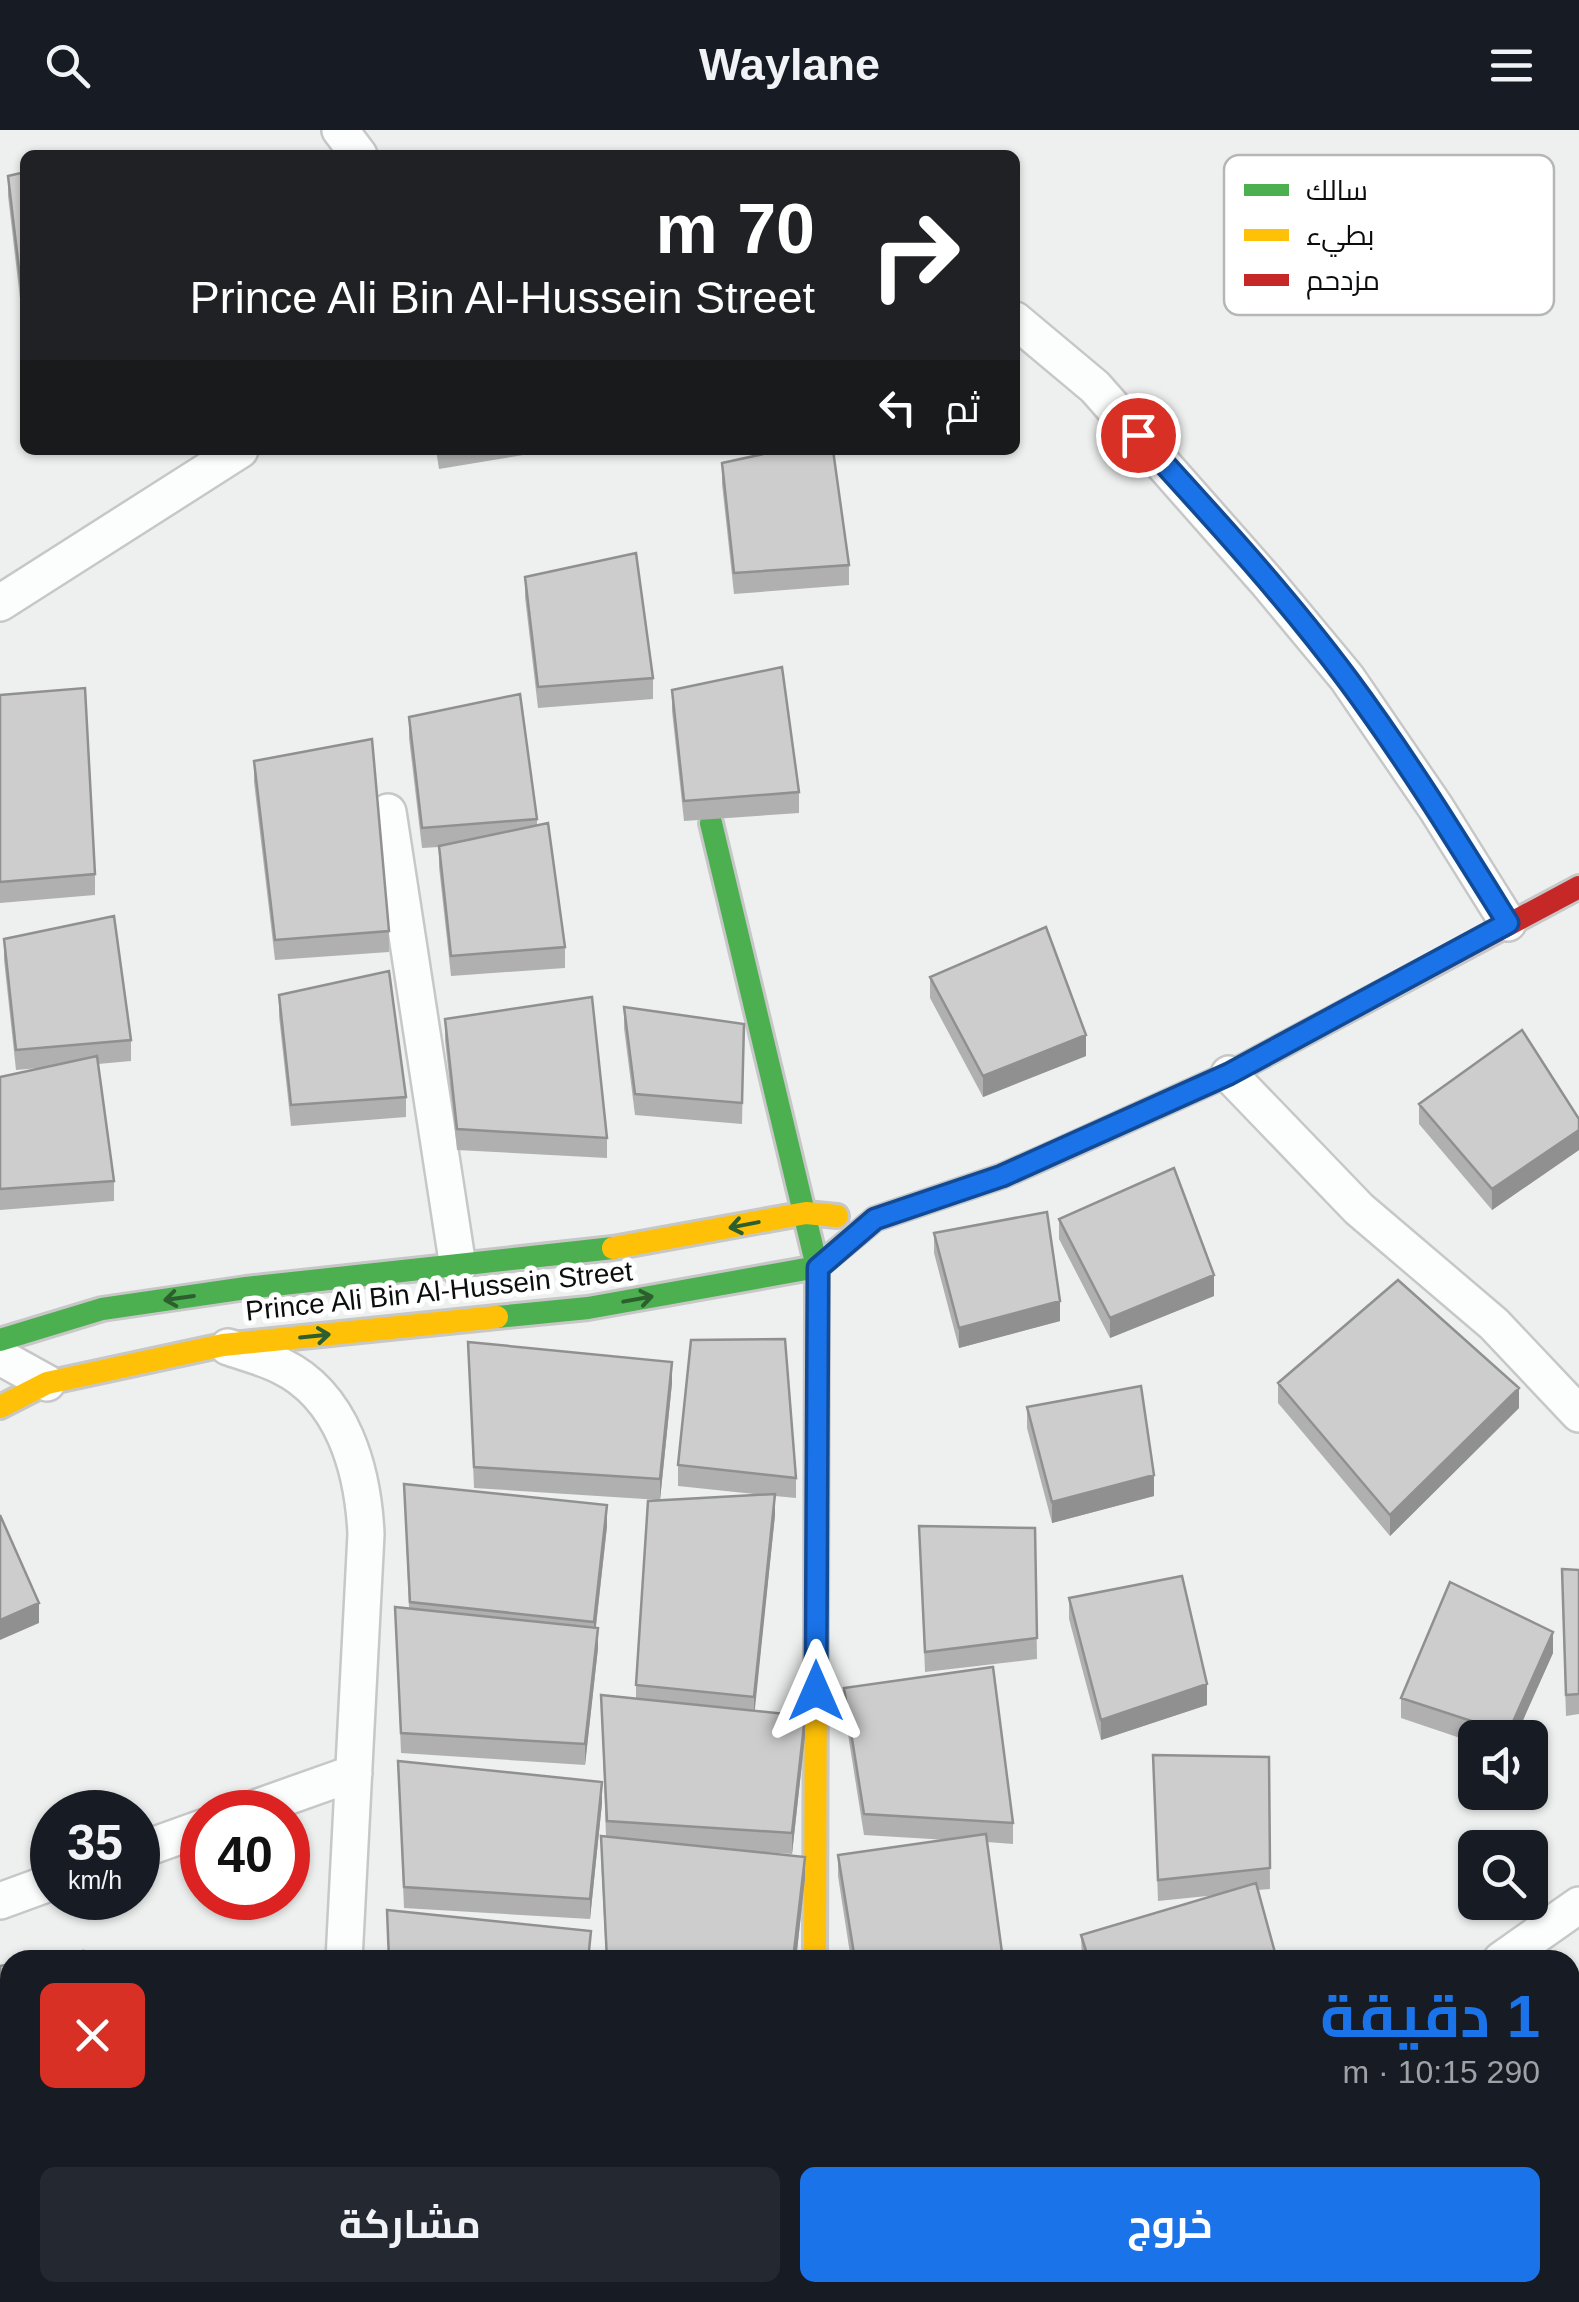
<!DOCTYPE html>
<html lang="ar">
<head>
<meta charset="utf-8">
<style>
  :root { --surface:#171b24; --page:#242831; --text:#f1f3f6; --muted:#9ea1a6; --accent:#1a73e8 }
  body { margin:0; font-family:Arial,Cairo,sans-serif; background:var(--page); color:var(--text); direction:rtl; height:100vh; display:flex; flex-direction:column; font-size:38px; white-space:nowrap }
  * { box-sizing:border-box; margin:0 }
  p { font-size:32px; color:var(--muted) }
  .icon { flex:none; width:55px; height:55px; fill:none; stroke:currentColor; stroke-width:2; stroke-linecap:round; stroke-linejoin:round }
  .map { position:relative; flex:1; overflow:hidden; direction:ltr }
  .sheet { position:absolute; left:0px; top:1820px; width:1580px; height:352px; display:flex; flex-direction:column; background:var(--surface); border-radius:30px 30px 0 0; box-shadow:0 2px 8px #0004; direction:rtl }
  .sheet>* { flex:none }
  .guide { position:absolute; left:20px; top:20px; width:1000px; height:305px; border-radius:15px; box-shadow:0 2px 8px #0004; direction:rtl; background:#202124; color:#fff; overflow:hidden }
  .buttons { position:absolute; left:1458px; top:1590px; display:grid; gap:20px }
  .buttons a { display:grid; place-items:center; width:90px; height:90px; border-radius:15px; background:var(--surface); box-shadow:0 2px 8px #0004; font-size:50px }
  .speed { position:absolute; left:30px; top:1660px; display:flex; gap:20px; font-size:50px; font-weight:700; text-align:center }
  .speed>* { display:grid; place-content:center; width:130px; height:130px; border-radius:50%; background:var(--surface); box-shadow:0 2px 8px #0004; line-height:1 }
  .speed small { font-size:25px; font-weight:400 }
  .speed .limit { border:15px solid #d22; background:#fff; color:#111 }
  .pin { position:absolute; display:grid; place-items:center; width:85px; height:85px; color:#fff; margin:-42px; border:5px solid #fff; border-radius:50%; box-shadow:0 2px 10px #0007 }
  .me { position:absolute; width:110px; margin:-55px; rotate:0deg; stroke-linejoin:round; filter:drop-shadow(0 0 8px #0008) }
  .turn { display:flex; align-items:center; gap:35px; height:210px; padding:0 40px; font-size:45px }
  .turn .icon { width:130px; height:130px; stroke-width:2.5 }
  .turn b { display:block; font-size:70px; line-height:85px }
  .then { display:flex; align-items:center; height:95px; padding:0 40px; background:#0003; gap:20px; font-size:38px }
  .round { display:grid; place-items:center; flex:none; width:105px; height:105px; border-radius:15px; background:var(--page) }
  .summary { display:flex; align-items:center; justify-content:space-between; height:170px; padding:0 40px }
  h1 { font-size:60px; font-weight:700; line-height:75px; color:var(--accent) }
  .button { display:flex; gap:20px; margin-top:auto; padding:20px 40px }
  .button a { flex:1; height:115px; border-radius:15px; background:var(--accent); color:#fff; font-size:40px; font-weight:700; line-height:115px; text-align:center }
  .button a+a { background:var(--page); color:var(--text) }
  header { display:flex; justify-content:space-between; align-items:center; height:130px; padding:0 40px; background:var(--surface); font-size:45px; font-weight:700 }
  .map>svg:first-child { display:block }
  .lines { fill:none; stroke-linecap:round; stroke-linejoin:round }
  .street-casing { stroke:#c7c7c7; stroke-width:40 }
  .fast-casing { stroke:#c7c7c7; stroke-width:28 }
  .slow-casing { stroke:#c7c7c7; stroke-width:28 }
  .jam-casing { stroke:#c7c7c7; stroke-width:28 }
  .street { stroke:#fcfdfd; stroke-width:35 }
  .fast { stroke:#4caf50; stroke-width:22 }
  .slow { stroke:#ffc107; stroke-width:22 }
  .jam { stroke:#c62828; stroke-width:22 }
  .wall { fill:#b0b0b0 }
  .shaded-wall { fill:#909090 }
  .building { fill:#cdcdcd; stroke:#909090; stroke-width:2.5 }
  .oneway { stroke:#2c5e2e }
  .route-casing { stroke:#114b97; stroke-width:25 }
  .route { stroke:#1a73e8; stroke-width:18 }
  .labels { text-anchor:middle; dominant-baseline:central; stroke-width:10; stroke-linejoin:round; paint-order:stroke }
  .street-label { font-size:28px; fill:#0c0d0d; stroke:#fff }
  .key { fill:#fff; stroke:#b6b6b6; stroke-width:2.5 }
  .key-label { font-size:28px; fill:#0c0d0d }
</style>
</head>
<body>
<header><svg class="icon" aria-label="menu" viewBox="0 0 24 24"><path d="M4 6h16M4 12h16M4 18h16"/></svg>Waylane<svg class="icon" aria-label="search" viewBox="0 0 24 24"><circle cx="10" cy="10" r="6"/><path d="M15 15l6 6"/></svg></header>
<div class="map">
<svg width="1579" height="2172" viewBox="0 0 1579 2172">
  <rect width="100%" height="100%" fill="#eeefef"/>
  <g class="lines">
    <defs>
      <path id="street" d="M340,0L359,25
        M1015,190L1095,257L1268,453L1347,548L1436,678L1508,793
        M0,473L240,320
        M388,682L458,1137
        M1229,944L1359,1079L1494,1194L1579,1284
        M228,1217C246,1223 265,1228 281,1236C343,1266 363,1340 366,1404L344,1830
        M0,1227L47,1253
        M244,1682L354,1643
        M138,1721L202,1698
        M0,1771L52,1752
        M1501,1830L1579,1775
        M58,2172L96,2162
        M328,2172V2162
        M814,2172V2162"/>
      <path id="fast" d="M711,693L817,1137V1180
        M497,1187L588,1178L817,1137L875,1089L1002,1046L1050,1025
        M0,1210L102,1179L246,1158L613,1118"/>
      <path id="slow" d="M613,1118L806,1083L837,1086
        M0,1277L47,1253L223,1215L497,1187
        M815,1830L817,1180"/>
      <path id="jam" d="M1050,1025L1229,944L1579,757"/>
    </defs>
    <use href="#street" class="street-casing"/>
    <use href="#fast" class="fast-casing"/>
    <use href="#slow" class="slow-casing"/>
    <use href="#jam" class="jam-casing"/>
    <use href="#street" class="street"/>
    <use href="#fast" class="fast"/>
    <use href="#slow" class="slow"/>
    <use href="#jam" class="jam"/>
  </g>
  <path class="wall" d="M25,42V176L21,177L8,66V46Z
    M436,320H554L439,339Z
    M722,333L849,435V455L734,464L722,354Z
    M525,447L653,548V569L538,578L525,467Z
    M672,560L799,662V683L684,691L672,581Z
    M0,565L95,744V765L0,773Z
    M409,587L537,689V695L565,817V838L451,846L439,737V717L422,718L409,608Z
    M254,631L389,801V822L275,830L254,652Z
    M4,809L131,910V931L98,934L114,1051V1071L0,1080V947L39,938L16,940L4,830Z
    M930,847L1086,926L983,967L930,868Z
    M279,865L406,967V987L291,996L279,886Z
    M624,877L744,894L742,994L635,985L624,898Z
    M445,889L607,1008V1028L457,1020L445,910Z
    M1419,974L1579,989V1020L1492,1080L1419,994Z
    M1059,1089L1214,1166L1110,1208L1059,1109Z
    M934,1103L1060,1191L959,1218L934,1123Z
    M468,1212L672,1253L660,1370L474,1358Z
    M1278,1253L1519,1278L1390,1406L1278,1273Z
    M1027,1277L1154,1366L1052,1393L1027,1298Z
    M678,1335L796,1348V1368L775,1366V1385L754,1581L805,1606L792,1724L732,1720L805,1748L796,1830H606L601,1727V1706L606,1707L601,1565L636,1569V1555L764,1365L678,1356Z
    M404,1354L607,1396L596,1497L598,1518L585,1635L401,1623L395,1477L409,1478Z
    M919,1396L1035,1398L1037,1529L925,1542Z
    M1579,1440V1584L1566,1586L1562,1460Z
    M1069,1468L1207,1575L1101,1610L1069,1489Z
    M1553,1523L1515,1608H1475V1613L1401,1588V1568Z
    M844,1558L1013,1693V1714L987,1712L1003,1830H851L838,1746V1725L948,1710L864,1705L844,1579Z
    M1153,1625L1269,1627L1270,1759L1257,1760L1277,1830H1082L1081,1805L1217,1765L1158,1771Z
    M398,1631L602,1673L590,1789L404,1778Z"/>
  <path class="shaded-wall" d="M1086,905V926L983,967V946Z
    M1579,1000V1020L1492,1080V1059Z
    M1214,1145V1166L1110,1208V1188Z
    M1060,1171V1191L959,1218V1198Z
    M672,1232V1253L660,1370V1349Z
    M1519,1258V1278L1390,1406V1385Z
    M1154,1345V1366L1052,1393V1372Z
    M775,1364V1385L754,1588V1567Z
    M607,1375V1396L594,1512V1492Z
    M39,1473V1493L0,1510V1490Z
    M598,1498V1518L585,1635V1614Z
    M1553,1502V1523L1515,1608H1508V1603Z
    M1207,1554V1575L1101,1610V1590Z
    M805,1586V1606L792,1724V1703Z
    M602,1652V1673L590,1789V1769Z
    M805,1727V1748L796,1830H793Z
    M10,1933V1953L0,1956V1935Z
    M1579,1961V1982L1570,1994V1973Z"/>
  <path class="building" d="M25,42V156H21L8,46Z
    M782,320H833L849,435L734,443L722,333Z
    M636,423L653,548L538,557L525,447Z
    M782,537L799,662L684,671L672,560Z
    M85,558L95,744L0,752V565Z
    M520,564L537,689L422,698L409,587Z
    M372,609L389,801L275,810L254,631Z
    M548,693L565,817L451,826L439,716Z
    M114,786L131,910L16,920L4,809Z
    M1046,797L1086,905L983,946L930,847Z
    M389,841L406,967L291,975L279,865Z
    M592,867L607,1008L457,999L445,889Z
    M624,877L744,894L742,973L635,964Z
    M1522,900L1579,989V1000L1492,1059L1419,974Z
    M97,926L114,1051L0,1059V947Z
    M1174,1038L1214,1145L1110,1188L1059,1089Z
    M1047,1082L1060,1171L959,1198L934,1103Z
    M1398,1150L1519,1258L1390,1385L1278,1253Z
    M785,1209L796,1348L678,1335L691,1210Z
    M468,1212L672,1232L660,1349L474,1337Z
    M1141,1256L1154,1345L1052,1372L1027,1277Z
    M404,1354L607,1375L594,1492L410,1472Z
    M775,1364L754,1567L636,1555L648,1371Z
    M0,1385L39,1473L0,1490Z
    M919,1396L1035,1398L1037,1508L925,1522Z
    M1562,1439L1579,1440V1564L1566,1565Z
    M1182,1446L1207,1554L1101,1590L1069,1468Z
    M1450,1452L1553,1502L1508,1603L1401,1568Z
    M395,1477L598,1498L585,1614L401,1603Z
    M993,1537L1013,1693L864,1684L844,1558Z
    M601,1565L805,1586L792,1703L607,1691Z
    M1153,1625L1269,1627L1270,1738L1158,1750Z
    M398,1631L602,1652L590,1769L404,1757Z
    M986,1704L1003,1830H855L838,1725Z
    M601,1706L805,1727L793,1830H607Z
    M1256,1753L1277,1830H1089L1081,1805Z
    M387,1780L591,1801L588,1830H389Z
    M83,1821L84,1830H33Z
    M10,1834V1933L0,1935V1836Z
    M1570,1929L1579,1936V1961L1570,1973Z
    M207,2162H262L263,2172H124Z
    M373,2162H536L537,2172H373Z
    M601,2162H798L797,2172H601Z
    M1139,2162H1171L1180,2172H1130Z
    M1220,2162H1354L1356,2172H1221Z"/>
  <defs><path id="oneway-shaft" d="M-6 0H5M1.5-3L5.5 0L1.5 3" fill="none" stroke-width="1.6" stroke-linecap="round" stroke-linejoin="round" transform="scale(2.5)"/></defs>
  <g class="oneway">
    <use href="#oneway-shaft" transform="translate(744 1095) rotate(169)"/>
    <use href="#oneway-shaft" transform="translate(179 1168) rotate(172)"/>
    <use href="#oneway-shaft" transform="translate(638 1169) rotate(-10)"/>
    <use href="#oneway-shaft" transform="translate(315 1206) rotate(-6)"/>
  </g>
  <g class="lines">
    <defs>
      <path id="route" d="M816,1561L818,1138L875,1089L1002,1046L1229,944L1508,793C1457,711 1406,628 1348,550C1284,464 1210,384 1138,305"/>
    </defs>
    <use href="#route" class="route-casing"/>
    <use href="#route" class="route"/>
  </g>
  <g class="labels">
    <g class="street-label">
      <text transform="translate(439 1161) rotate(-6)">Prince Ali Bin Al-Hussein Street</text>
    </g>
  </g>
  <rect x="1224" y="25" width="330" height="160" rx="15" class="key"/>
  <rect x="1244" y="54" width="45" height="12" fill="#4caf50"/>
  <rect x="1244" y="99" width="45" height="12" fill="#ffc107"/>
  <rect x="1244" y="144" width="45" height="12" fill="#c62828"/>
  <g class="key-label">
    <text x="1306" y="70">سالك</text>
    <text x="1306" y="115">بطيء</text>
    <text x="1306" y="160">مزدحم</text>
  </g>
</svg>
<div class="buttons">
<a><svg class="icon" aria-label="sound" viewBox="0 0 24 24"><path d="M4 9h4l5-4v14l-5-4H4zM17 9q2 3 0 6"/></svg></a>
<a><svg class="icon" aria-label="search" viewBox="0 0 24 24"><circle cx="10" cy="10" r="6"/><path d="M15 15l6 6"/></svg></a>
</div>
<div class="speed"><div>35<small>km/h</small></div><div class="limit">40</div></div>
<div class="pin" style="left:1138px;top:305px;background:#d93025"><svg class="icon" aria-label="arrive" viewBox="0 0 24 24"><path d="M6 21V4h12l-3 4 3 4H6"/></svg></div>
<svg class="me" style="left:816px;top:1561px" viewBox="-20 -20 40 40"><path d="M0-17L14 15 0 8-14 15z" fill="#1a73e8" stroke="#fff" stroke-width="4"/></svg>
<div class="guide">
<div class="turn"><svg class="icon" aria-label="right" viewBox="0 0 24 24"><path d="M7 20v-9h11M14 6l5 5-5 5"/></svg><div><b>70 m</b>Prince Ali Bin Al-Hussein Street</div></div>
<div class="then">ثم<svg class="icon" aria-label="left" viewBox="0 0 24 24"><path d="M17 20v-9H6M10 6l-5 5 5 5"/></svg></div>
</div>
<section class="sheet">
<div class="summary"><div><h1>1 دقيقة</h1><p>290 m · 10:15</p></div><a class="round" style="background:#d93025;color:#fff"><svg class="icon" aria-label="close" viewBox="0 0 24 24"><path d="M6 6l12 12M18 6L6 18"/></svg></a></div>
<div class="button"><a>خروج</a><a>مشاركة</a></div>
</section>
</div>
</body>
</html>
